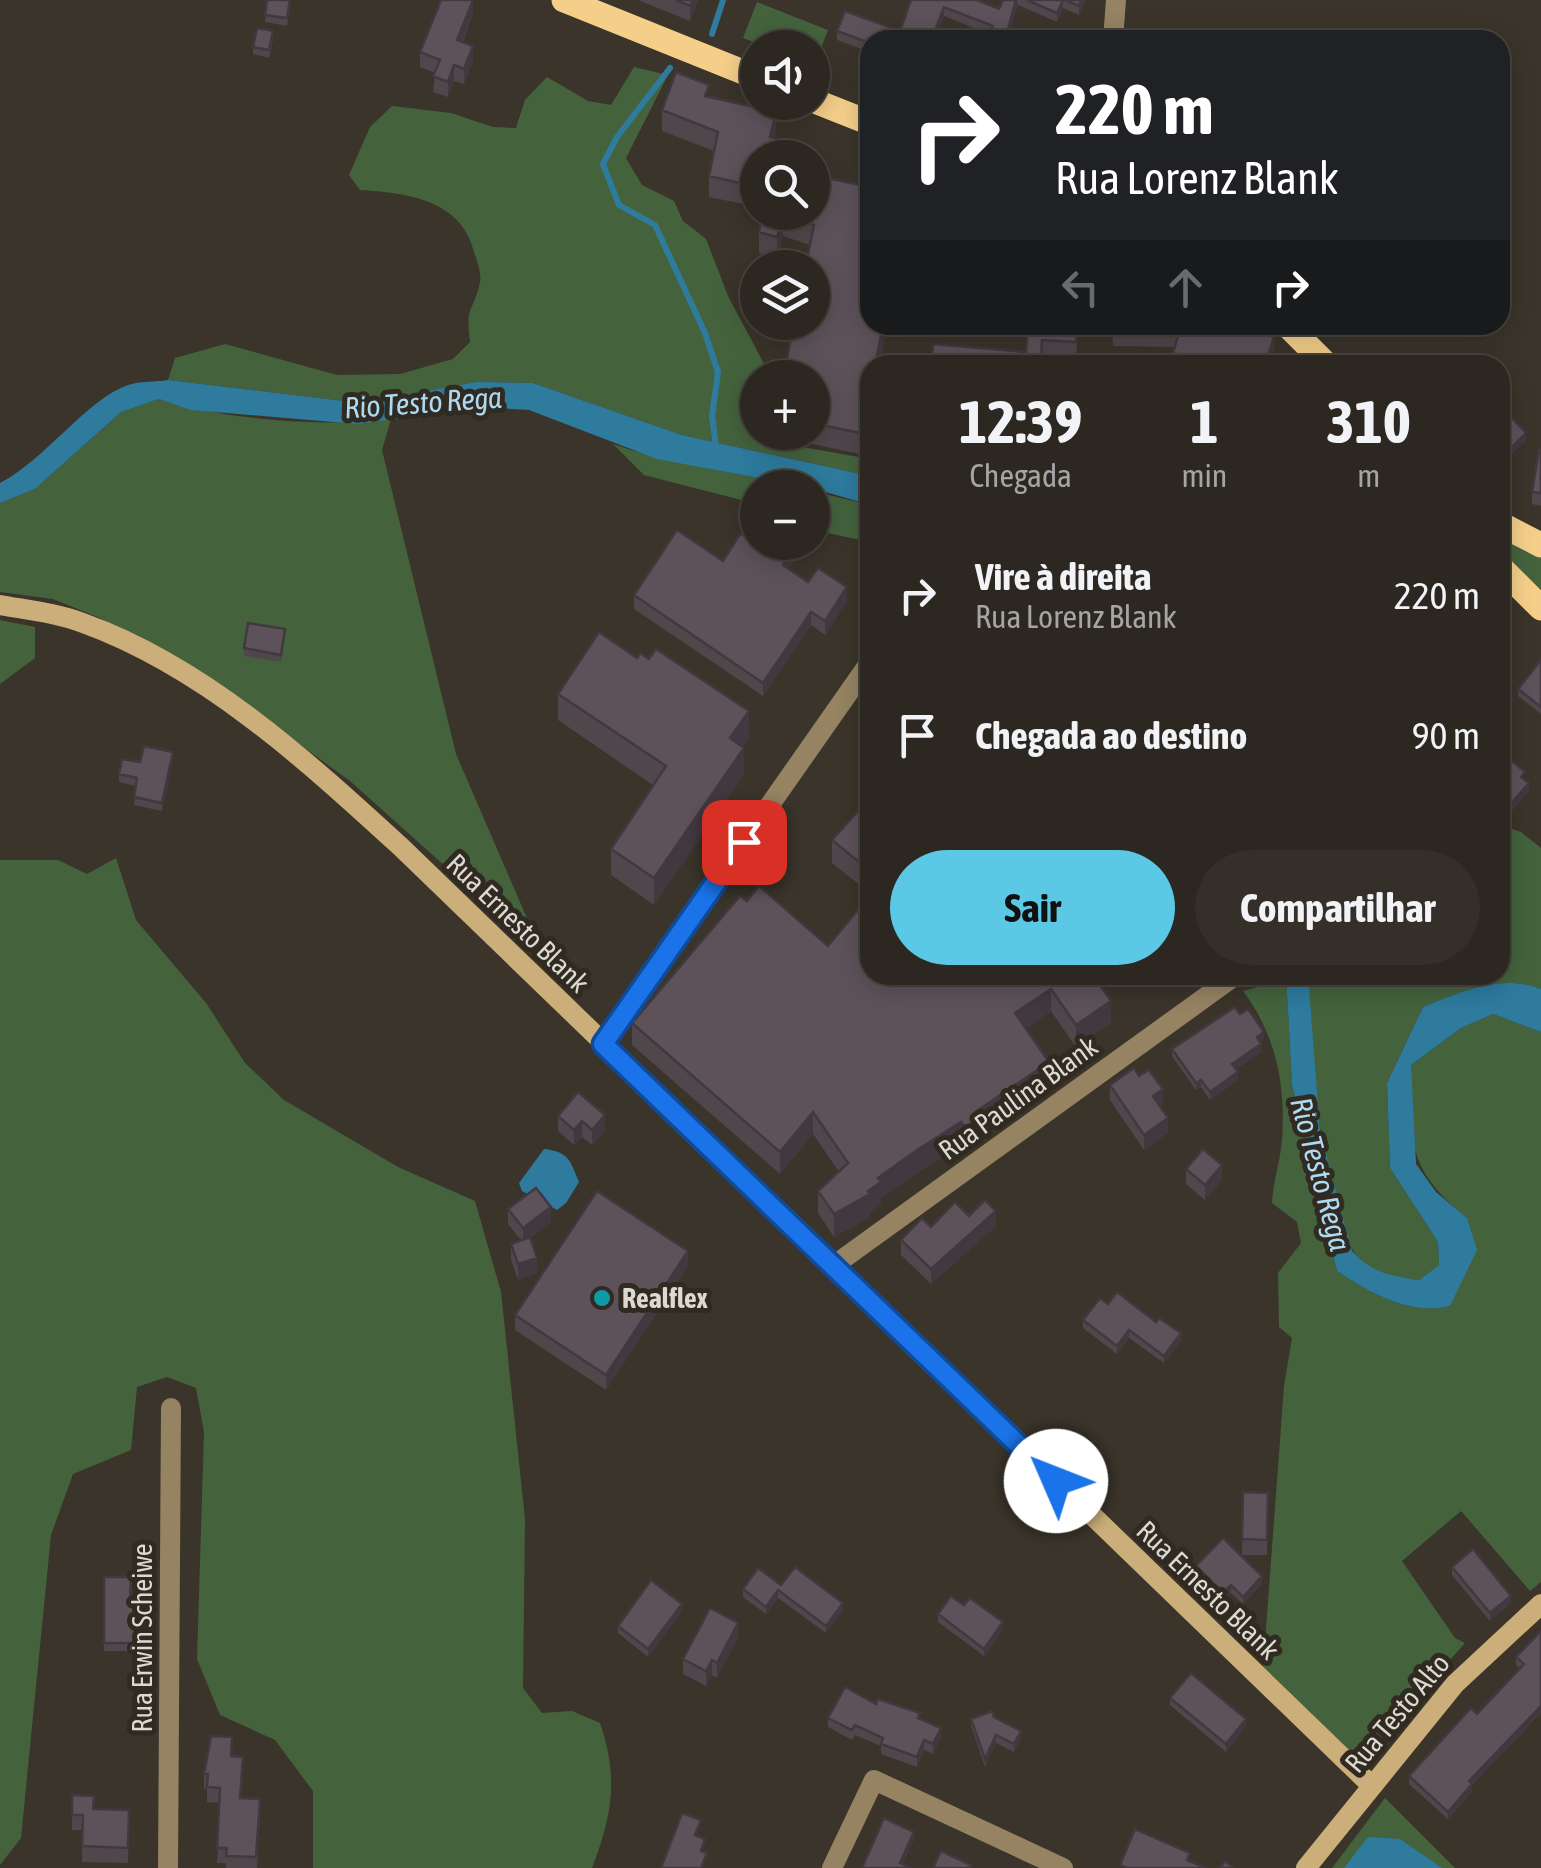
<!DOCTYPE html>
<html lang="pt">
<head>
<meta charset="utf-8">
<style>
  :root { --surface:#2c2720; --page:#342f29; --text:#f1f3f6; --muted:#a6a5a5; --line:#48443e; --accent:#5bc8e6 }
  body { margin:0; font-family:"Asap Condensed",sans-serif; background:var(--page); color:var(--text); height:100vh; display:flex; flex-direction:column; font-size:38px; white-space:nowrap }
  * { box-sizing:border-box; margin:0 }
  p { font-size:32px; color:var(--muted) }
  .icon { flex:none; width:55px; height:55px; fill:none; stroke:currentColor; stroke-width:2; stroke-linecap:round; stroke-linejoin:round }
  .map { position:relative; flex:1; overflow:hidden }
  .details { position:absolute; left:860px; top:355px; width:650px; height:630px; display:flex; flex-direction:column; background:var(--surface); border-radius:30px; box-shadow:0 5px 25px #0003,0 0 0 2px var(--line) }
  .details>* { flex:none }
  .banner { position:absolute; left:860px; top:30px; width:650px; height:305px; border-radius:30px; box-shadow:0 5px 25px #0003,0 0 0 2px var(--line); background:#202124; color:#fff; overflow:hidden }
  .fabs { position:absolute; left:740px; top:30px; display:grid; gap:20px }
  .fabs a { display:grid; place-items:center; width:90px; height:90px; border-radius:50%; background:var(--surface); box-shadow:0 5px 25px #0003,0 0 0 2px var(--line); font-size:50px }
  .pin { position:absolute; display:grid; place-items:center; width:85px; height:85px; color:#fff; margin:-42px; border-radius:20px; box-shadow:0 5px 15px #0006 }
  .me { position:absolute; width:110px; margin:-55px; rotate:314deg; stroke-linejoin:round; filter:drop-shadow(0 0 8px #0008) }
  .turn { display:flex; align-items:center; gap:35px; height:210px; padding:0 30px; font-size:45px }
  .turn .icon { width:130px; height:130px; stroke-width:2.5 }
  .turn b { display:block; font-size:70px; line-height:85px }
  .lanes { display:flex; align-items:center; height:95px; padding:0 30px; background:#0003; justify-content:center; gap:50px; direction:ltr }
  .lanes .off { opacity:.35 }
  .eta { display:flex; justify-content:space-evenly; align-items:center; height:170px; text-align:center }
  .eta b { font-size:60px; font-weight:700; line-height:70px }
  .primary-button { display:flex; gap:20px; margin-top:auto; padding:20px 30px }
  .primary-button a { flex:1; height:115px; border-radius:60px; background:var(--accent); color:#111; font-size:40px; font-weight:700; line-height:115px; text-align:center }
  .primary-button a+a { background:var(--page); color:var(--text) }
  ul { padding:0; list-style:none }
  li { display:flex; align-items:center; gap:30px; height:140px; padding:0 30px }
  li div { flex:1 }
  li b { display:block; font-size:38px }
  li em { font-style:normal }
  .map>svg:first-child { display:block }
  .green { fill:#44633d }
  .water { fill:#2e7b9e }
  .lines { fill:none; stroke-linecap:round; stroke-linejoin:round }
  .stream { stroke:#2e7b9e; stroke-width:6 }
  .street { stroke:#958362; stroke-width:20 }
  .secondary { stroke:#cbae79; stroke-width:20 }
  .primary { stroke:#f5cf8a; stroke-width:25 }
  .wall { fill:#50474d }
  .shaded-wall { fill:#41393f }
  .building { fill:#5d525a; stroke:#41393f; stroke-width:2.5 }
  .route-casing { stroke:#114b97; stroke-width:25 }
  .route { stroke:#1a73e8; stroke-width:18 }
  .culture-dot { fill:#0f9aa8; stroke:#302a21; stroke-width:4 }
  .labels { text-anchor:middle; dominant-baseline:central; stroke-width:10; stroke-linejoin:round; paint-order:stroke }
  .street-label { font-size:28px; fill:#dcd8d2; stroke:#302a21 }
  .poi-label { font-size:28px; font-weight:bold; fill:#dcd8d2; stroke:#302a21; text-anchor:start }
  .water-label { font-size:30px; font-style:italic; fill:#addaf2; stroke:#302a21 }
</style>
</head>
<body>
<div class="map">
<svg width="1541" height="1868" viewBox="0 0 1541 1868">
  <rect width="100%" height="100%" fill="#3a342a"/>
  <path class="green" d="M757,2L828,30L814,67L812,48L766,47L743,38Z
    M634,67L668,75L626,158L642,185L674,201L683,221L706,239L728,296L771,377L758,378V432L768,433L774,442L870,459V476L682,435L533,383L476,382L361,403L168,380L175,358L225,344L337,375L400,374L453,359L470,342C465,304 473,314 480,282C482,274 477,261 474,252C461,199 406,193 360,190L349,175L370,127L392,106L451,113L493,127L516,128L525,100L547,77L588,101L611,105Z
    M159,399C218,419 329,428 391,419L382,450L456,754L542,953L350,781L223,689L100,618L53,599L0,592V503L35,489L121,412Z
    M613,444C673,465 738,472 800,487L758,488L757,504L644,475Z
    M812,491L870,505V542L813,530Z
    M1500,534L1541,558V596L1500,556Z
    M0,620L35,627V658L0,684Z
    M1500,825L1521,832L1541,848V989C1502,973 1459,992 1423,1007L1387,1083L1390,1168L1438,1242L1439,1265L1419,1280C1401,1278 1382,1277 1367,1267C1323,1236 1307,1030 1308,975H1500Z
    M116,858L136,920L206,1003L245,1063L284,1100L398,1167L475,1201L501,1292L525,1519L523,1688L542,1713L572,1711L600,1723C619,1778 612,1816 592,1868H313V1791L275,1740L220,1715L197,1659L204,1432L196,1388L167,1377L137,1387L131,1450L73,1474L51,1535L21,1838L0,1865V860H58L87,874Z
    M1269,975H1286L1292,1085L1337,1271C1370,1293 1410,1316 1450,1306L1467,1218C1405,1167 1411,1142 1411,1065L1461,1028L1493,1014L1541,1032V1582L1530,1591L1461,1511L1402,1561L1455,1638L1465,1643L1372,1748L1350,1753L1263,1669L1284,1386L1292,1338L1279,1327L1278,1273L1301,1243L1297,1222L1272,1203C1273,1182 1280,1162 1282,1141C1286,1085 1276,1035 1243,991L1269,984Z
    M1385,1798L1455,1868H1332Z"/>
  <path class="water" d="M168,380L361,403L476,382L533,383L682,435L870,476V505L812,488L657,459L529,410L483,407L357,424L191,410L159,399L121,412L35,489L0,503V483C45,460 87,399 128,385C140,381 156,382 168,380Z
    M1286,975H1308L1320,1131L1352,1251C1372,1273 1390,1276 1419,1280L1439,1265L1438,1242L1390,1168L1387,1083L1423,1007C1459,992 1502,973 1541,989V1032L1493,1014L1461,1028L1411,1065L1416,1164L1436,1192L1467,1218L1477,1250L1450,1306C1410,1316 1370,1293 1337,1271L1292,1085Z
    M544,1149C569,1152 570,1160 579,1182L566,1203L557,1210L522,1191L519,1183Z
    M1368,1837L1400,1839L1442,1868H1344Z"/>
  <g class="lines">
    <path class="stream" d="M712,34L723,0
      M670,68L617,137L603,164L619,205L655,225L705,333L718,372L712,416L716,447"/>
    <path class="street" d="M1113,40L1116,0
      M603,1043L870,662
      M833,1266L1236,975
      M168,1868L171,1408
      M832,1868L874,1780L1063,1868"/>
    <path class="secondary" d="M0,605C28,610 57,613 83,623C205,667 308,762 402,848L1371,1785
      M1306,1868L1455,1684L1541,1604"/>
    <path class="primary" d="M564,0L758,78
      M812,100L870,123
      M1287,325L1327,365
      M1500,524L1541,545
      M1500,567L1541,608"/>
  </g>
  <path class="wall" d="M267,0H291L287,26L265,22Z
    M638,0H698L690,21Z
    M911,0L999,9L1003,0H1085L1079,15L1063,8L1057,22L1018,5L991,35L944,16L935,39L870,40V52L837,40V31H900Z
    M473,14L463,42L473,61L464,84L454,81L448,97L433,92L435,73L420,67V52Z
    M273,39L269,58L253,54V47Z
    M709,97L776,133L774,138L808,158H758V207L709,197V176L714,151L662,131V110Z
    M762,212H812L870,325H887L879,365H870V408L860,454L775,436V432H812L810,245L783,236L777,258L759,253V232Z
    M1028,325H1078L1076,360L1042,357L1026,352Z
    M1112,325H1239L1274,355L1271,365H1173L1175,347L1113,346Z
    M1541,450V506L1532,504V492Z
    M723,561L793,563L789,569L808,582L847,601L825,635L811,625L763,696L634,609V595Z
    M285,637L281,662L244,656V648Z
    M637,658L749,738L742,747L744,774L654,905L611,875V849L653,785L558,720V694Z
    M1541,660V714L1518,696V689Z
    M1500,751L1525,780L1529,791L1509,814L1500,806Z
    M173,760L162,811L134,805L136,786L119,782V774L140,762Z
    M870,798V893L832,863V840Z
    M747,901L828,946L1096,980L1111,1023L1076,1047L1051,1011L1026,1028L1049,1084L980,1131V1139L965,1150L961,1145L917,1173L881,1198V1204L870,1212V1217L834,1237L818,1213V1191L839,1172L813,1134L780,1174L632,1045V1023Z
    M1240,1014L1264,1039L1260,1042L1261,1052L1236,1069L1238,1080L1210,1100L1201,1087L1196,1090L1172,1056V1049Z
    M1139,1076L1163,1104L1160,1107L1168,1133L1144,1150L1110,1100V1085Z
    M605,1115V1131L592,1145L582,1137L574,1145L558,1131V1116Z
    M1186,1169L1222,1180L1205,1200L1186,1184Z
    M508,1209L551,1222L530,1238L537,1273L518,1280L511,1259V1244L521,1240L508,1224Z
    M996,1226L931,1284L901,1255V1240L931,1227Z
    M688,1266L606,1390L515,1330V1315Z
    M1108,1304L1181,1341L1164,1363L1129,1338L1117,1354L1083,1328V1320Z
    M1243,1492L1268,1493L1267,1555H1242Z
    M1196,1566L1262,1584L1243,1604L1231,1593L1223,1600L1196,1574Z
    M1452,1567L1511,1603L1490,1621L1452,1575Z
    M104,1577L130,1600H136V1651H104Z
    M781,1585L843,1610L826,1633L778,1598L766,1614L743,1597V1589Z
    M682,1611L648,1657L618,1633V1626Z
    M938,1614L1003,1630L984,1656L938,1622Z
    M1541,1634V1713L1472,1785V1792L1448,1819L1409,1784V1776L1477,1714L1520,1668L1516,1665V1657Z
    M738,1638L717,1678L712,1675L706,1686L683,1674V1659Z
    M1170,1698L1246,1726L1226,1752L1170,1705Z
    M876,1704L920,1719L941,1737L933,1754L924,1750L917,1767L881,1754V1746L855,1735L852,1740L828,1727V1718Z
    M994,1717L1021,1738L1014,1752L996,1743L985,1767L971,1726V1719Z
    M232,1756L243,1772L241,1798L260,1814L257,1868H226V1863H217L220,1803L207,1802V1789H204V1774Z
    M72,1795L93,1809L129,1810L128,1863L82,1862V1830H72Z"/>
  <path class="shaded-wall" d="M473,0V14L457,55V40Z
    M693,0H698L690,21V6Z
    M1016,0L1018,5L1008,40H1005Z
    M1063,0V8L1057,22V13Z
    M1081,0H1085L1079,15V6Z
    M944,7V16L935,40H932Z
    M473,46V61L464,84V69Z
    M454,65V81L448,97V82Z
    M776,112V133L770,158V137Z
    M783,216V236L777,258V237Z
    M883,325H887L879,365H875Z
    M1274,337V355L1271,365H1265Z
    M870,387V408L860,454V433Z
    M1526,433V441L1500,466V459Z
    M793,549V563L783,578V565Z
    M847,587V601L825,635V621Z
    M811,612V625L763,696V683Z
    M1502,618V641L1500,643V620Z
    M749,711V738L730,765V738Z
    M744,748V774L654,905V878Z
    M173,752V760L162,811V803Z
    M1529,783V791L1509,814V806Z
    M1051,989V1011L1015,1036V1013Z
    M1111,1001V1023L1076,1047V1025Z
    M1264,1032V1039L1257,1045V1037Z
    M1261,1044V1052L1232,1072V1064Z
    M1049,1062V1084L980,1131V1139L965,1150V1128L977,1111Z
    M1238,1072V1080L1210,1100V1092Z
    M1201,1080V1087L1196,1090V1083Z
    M1163,1089V1104L1153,1112V1096Z
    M813,1112V1134L780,1174V1152Z
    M605,1115V1131L592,1145V1130Z
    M1168,1118V1133L1144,1150V1135Z
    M582,1121V1137L574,1145V1130Z
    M961,1122V1145L917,1173L881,1198V1204L870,1212V1217L834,1237V1214L868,1191L878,1178L917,1150Z
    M1222,1165V1180L1205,1200V1185Z
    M551,1207V1222L523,1243V1228Z
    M996,1211V1226L931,1284V1269Z
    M688,1251V1266L606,1390V1375Z
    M537,1258V1273L518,1280V1264Z
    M1129,1330V1338L1117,1354V1346Z
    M1181,1333V1341L1164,1363V1356Z
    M1262,1576V1584L1243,1604V1597Z
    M1231,1585V1593L1223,1600V1593Z
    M778,1590V1598L766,1614V1607Z
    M1511,1596V1603L1490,1621V1613Z
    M843,1603V1610L826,1633V1626Z
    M682,1604V1611L648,1657V1649Z
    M1003,1622V1630L984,1656V1649Z
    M738,1623V1638L717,1678V1663Z
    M712,1660V1675L706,1686V1671Z
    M1541,1706V1713L1472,1785V1792L1448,1819V1812L1469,1781Z
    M1246,1719V1726L1226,1752V1744Z
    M941,1728V1737L933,1754V1744Z
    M1021,1731V1738L1014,1752V1744Z
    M996,1735V1743L985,1767V1759Z
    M924,1740V1750L917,1767V1757Z
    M914,1832V1840L901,1868L900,1863Z"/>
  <path class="building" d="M267,0H290L287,18L265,15Z
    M441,0H473L457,40L473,46L464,69L454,65L448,82L433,76L440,60L420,52Z
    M676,0H693L690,6Z
    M911,0H977L999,9L1003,0H1016L1005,40H989L993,26L944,7L932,38L939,40H870V43L837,31L845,11L900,31Z
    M1027,0H1063L1057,13Z
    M1065,0H1081L1079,6Z
    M257,28L273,31L269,50L253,47Z
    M1052,31L1067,37L1065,40H1048Z
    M676,72L709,85L705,96L776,112L770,137L808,148L806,158H758V187L709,176L718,132L662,110Z
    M812,175L870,187L868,199H870V325H883L875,365H870V387L860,433L812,423V378H783L794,322H812V268H805L814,225L783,216L777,237L759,232L762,212H812Z
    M1028,325H1077L1076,342L1042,340L1041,365H931L933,344L1026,352Z
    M1113,325H1239L1274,337L1265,365H1195L1197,359L1173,353L1180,329H1113Z
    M1507,413L1526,433L1500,459V419Z
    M1539,450H1541V493L1532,492Z
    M677,530L723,561L740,534L758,539V542H770L793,549L783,565L808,582L818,568L847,587L825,621L811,612L763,683L634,595Z
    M248,623L285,629L281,655L244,648Z
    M599,632L637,658L640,653L649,659L656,649L749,711L730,738L744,748L654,878L611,849L666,766L558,694Z
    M1541,660V707L1518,689Z
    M144,746L173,752L162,803L134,797L137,778L119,774L122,759L140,762Z
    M1500,751L1525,772L1521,777L1529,783L1509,806L1500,799Z
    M870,798V871L832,840Z
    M759,886L828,946L870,895V975H1093L1111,1001L1076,1025L1051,989L1015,1013L1049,1062L977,1111L980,1117L965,1128L961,1122L917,1150L878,1178L881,1182L868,1191L870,1194L834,1214L818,1191L848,1163L813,1112L780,1152L632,1023L740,896L747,901Z
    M1235,1007L1240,1014L1248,1009L1264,1032L1257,1037L1261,1044L1232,1064L1238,1072L1210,1092L1201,1080L1196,1083L1172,1049Z
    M1134,1068L1139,1076L1149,1070L1163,1089L1153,1096L1168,1118L1144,1135L1110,1085Z
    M578,1092L605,1115L592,1130L582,1121L574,1130L558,1116Z
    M1203,1149L1222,1165L1205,1185L1186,1169Z
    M536,1188L551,1207L523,1228L508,1209Z
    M597,1191L688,1251L606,1375L515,1315Z
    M985,1200L996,1211L931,1269L901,1240L922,1218L931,1227L955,1202L969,1216Z
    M530,1237L537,1258L518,1264L511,1244Z
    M1117,1292L1156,1322L1159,1318L1181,1333L1164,1356L1129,1330L1117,1346L1083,1320L1100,1298L1108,1304Z
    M1243,1492L1268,1493L1267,1540L1242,1539Z
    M1223,1538L1262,1576L1243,1597L1231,1585L1223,1593L1196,1566Z
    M1473,1549L1511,1596L1490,1613L1452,1567Z
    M795,1567L843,1603L826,1626L778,1590L766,1607L743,1589L758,1568L781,1585Z
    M104,1577H131L130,1600H136V1643H104Z
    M651,1580L682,1604L648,1649L618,1626Z
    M951,1596L964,1605L970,1598L1003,1622L984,1649L938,1614Z
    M710,1608L738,1623L717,1663L712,1660L706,1671L683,1659Z
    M1540,1632L1541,1634V1706L1469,1781L1472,1784L1448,1812L1409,1776L1471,1708L1477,1714L1524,1664L1516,1657Z
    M1191,1673L1246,1719L1226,1744L1170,1698Z
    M845,1687L876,1704L878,1699L920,1713L918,1718L941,1728L933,1744L924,1740L917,1757L881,1744L883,1738L855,1725L852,1730L828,1718Z
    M992,1711L994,1717L1021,1731L1014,1744L996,1735L985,1759L971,1719Z
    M211,1736L232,1737L231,1756L243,1757L240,1798L260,1799L256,1857L226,1856L227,1848H217L220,1788L207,1787L208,1774H204Z
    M72,1795L94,1796L93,1809L129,1810L128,1848L82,1846L83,1815H72Z
    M682,1813L701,1820L695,1835L705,1839L701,1851L707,1853L701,1868H661Z
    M884,1818L914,1832L900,1863L911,1868H862Z
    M1135,1829L1190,1853L1187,1860L1206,1868H1127L1120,1865Z
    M941,1851L971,1865L970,1868H933Z
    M1225,1861L1234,1868H1220Z"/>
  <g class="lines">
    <defs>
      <path id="route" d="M744,842L603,1044L1056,1481"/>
    </defs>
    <use href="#route" class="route-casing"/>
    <use href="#route" class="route"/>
  </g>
  <circle class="culture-dot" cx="602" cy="1298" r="10"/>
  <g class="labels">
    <g class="street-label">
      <text transform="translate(518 923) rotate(44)">Rua Ernesto Blank</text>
      <text transform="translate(1018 1098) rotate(-36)">Rua Paulina Blank</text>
      <text transform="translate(1208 1590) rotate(44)">Rua Ernesto Blank</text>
      <text transform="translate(142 1638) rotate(-90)">Rua Erwin Scheiwe</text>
      <text transform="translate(1397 1713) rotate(-50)">Rua Testo Alto</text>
    </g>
    <g class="poi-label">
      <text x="622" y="1298">Realflex</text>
    </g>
    <g class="water-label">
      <text transform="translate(423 402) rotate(-4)">Rio Testo Rega</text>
      <text transform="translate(1321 1174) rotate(75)">Rio Testo Rega</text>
    </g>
  </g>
</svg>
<div class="fabs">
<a><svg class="icon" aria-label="sound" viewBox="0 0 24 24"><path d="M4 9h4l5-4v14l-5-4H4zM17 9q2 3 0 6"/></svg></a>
<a><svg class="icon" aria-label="search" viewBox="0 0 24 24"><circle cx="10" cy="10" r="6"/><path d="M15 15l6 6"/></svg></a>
<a><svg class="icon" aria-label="layers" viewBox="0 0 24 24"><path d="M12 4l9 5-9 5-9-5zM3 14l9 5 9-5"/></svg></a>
<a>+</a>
<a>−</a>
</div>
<div class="pin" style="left:744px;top:842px;background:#d93025"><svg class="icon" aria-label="arrive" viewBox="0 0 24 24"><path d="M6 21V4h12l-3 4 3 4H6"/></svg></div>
<svg class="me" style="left:1056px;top:1481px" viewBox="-20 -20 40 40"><circle r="19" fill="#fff"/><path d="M0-13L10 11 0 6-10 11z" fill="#1a73e8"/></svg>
<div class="banner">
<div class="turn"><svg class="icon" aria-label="right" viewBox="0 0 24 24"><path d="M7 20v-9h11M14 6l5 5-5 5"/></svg><div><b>220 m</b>Rua Lorenz Blank</div></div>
<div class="lanes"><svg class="icon off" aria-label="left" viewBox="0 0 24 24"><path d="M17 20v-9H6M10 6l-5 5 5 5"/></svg><svg class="icon off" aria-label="ahead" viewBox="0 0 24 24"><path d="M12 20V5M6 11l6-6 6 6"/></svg><svg class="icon" aria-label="right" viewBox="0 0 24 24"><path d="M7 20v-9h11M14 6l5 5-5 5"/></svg></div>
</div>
<section class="details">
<div class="eta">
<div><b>12:39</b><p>Chegada</p></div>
<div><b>1</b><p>min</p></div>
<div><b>310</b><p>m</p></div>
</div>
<ul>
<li><svg class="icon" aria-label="right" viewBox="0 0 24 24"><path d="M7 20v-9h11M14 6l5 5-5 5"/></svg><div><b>Vire à direita</b><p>Rua Lorenz Blank</p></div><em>220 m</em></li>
<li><svg class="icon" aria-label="arrive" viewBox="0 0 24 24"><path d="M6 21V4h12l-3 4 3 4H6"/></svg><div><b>Chegada ao destino</b></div><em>90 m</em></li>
</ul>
<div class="primary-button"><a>Sair</a><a>Compartilhar</a></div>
</section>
</div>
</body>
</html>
